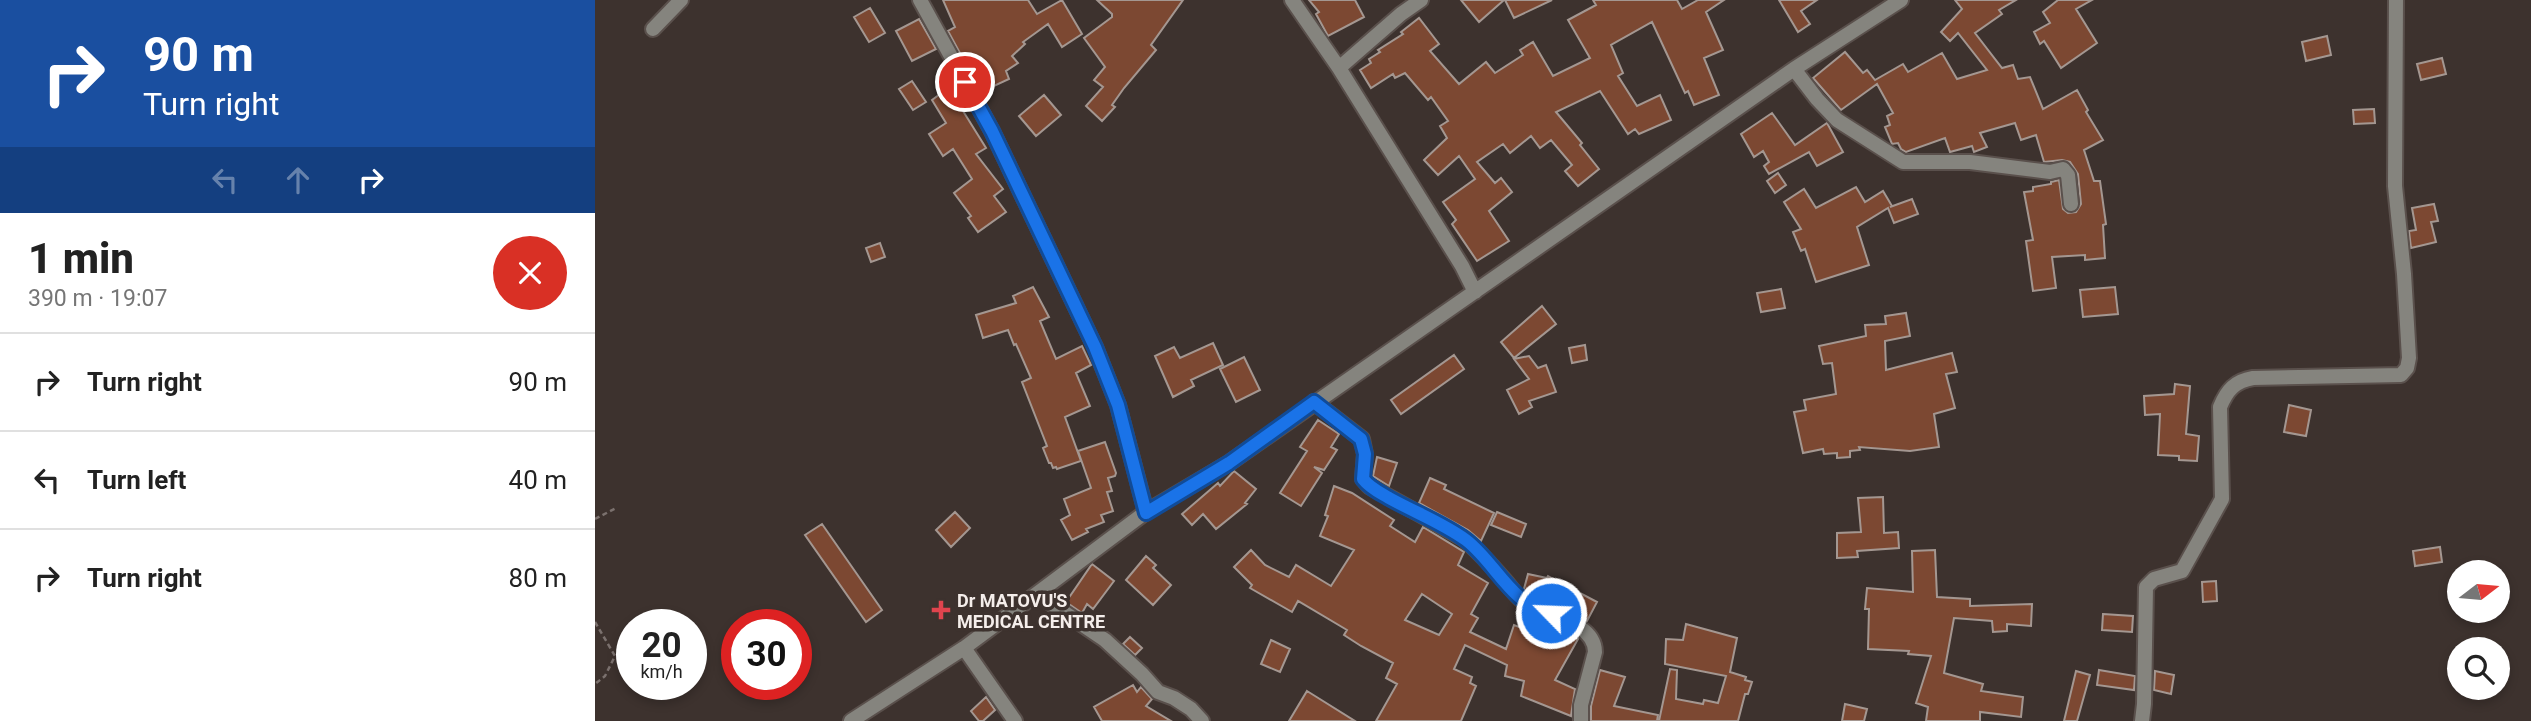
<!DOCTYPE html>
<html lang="en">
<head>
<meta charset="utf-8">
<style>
  :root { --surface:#fff; --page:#f2f2f2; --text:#222; --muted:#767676; --line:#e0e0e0 }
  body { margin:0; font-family:Roboto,sans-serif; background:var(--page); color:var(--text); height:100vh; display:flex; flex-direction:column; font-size:26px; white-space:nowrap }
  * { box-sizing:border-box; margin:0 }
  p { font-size:23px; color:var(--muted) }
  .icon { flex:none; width:38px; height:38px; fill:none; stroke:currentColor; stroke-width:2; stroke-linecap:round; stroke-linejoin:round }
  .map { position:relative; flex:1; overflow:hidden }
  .side { display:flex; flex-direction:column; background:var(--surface); width:595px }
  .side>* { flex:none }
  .top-card { background:#1a4fa0; color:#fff; overflow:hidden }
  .needle { width:46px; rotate:74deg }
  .fabs { position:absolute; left:1852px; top:560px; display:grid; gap:14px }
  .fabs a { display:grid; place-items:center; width:63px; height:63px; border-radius:50%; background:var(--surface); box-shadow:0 4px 10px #0003; font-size:35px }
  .speed { position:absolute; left:21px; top:609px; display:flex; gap:14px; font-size:35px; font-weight:700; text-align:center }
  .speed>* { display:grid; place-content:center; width:91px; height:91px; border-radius:50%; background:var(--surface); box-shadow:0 4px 10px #0003; line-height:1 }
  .speed small { font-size:18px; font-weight:400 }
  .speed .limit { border:10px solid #d22; background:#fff; color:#111 }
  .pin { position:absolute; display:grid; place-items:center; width:60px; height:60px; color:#fff; margin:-30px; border:4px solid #fff; border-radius:50%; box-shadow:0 2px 7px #0007 }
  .me { position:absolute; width:77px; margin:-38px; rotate:294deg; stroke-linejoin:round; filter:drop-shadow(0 0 5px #0008) }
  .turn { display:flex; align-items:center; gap:24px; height:147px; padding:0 28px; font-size:32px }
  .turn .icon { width:91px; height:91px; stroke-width:2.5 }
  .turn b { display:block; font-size:49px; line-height:60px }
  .lanes { display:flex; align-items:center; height:66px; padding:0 28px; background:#0003; justify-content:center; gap:35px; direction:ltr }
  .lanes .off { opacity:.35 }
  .round { display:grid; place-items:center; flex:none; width:74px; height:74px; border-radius:37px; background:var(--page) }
  .head { display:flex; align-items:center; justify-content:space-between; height:119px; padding:0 28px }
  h1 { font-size:42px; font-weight:800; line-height:52px }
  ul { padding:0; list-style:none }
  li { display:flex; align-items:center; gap:21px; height:98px; padding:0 28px; border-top:2px solid var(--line) }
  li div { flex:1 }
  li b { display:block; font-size:26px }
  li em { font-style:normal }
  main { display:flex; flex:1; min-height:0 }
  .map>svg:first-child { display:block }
  .building { fill:#7c4832; stroke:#a49791; stroke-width:2; fill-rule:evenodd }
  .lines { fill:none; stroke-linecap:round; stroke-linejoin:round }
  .minor-casing { stroke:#5a504c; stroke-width:18 }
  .path { stroke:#7b716e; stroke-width:2.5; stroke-dasharray:5 3.5; stroke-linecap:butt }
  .minor { stroke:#85847e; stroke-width:14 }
  .route-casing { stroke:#114b97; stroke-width:18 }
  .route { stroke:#1a73e8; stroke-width:12 }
  .health-dot { fill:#e0444e; stroke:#3d322e; stroke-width:2.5 }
  .labels { text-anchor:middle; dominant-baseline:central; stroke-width:7; stroke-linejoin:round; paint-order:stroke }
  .poi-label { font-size:18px; font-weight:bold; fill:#f5eeeb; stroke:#3d322e; text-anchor:start }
</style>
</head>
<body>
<main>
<section class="side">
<div class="top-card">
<div class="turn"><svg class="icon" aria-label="right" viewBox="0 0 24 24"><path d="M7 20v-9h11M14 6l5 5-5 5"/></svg><div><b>90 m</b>Turn right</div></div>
<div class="lanes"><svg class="icon off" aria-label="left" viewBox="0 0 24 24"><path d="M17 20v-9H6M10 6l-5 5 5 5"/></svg><svg class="icon off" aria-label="ahead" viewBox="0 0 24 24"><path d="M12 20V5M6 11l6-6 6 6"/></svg><svg class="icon" aria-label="right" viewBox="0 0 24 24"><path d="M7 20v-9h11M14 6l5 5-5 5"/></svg></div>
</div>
<div class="head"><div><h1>1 min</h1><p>390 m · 19:07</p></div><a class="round" style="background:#d93025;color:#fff"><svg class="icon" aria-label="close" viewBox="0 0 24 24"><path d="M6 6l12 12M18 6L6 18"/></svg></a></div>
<ul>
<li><svg class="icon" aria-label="right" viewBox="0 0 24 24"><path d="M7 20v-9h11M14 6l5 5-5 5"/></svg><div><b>Turn right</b></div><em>90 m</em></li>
<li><svg class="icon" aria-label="left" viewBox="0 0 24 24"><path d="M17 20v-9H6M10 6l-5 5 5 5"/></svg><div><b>Turn left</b></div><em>40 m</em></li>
<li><svg class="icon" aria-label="right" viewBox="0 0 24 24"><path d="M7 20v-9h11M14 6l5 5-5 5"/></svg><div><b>Turn right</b></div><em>80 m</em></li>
</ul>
</section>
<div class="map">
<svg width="1936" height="721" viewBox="0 0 1936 721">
  <rect width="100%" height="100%" fill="#3d322e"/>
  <path class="building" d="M348,0H433L442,14L467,0L487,34L467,47L453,24L428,42L430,44L417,56L423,63L411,71L414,79L386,92L353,31L360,27Z
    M502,0H588L556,45L561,50L529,88L517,105L520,107L507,121L491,106L508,87L499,80L510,67L489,38L517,17V14Z
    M714,0H760L769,17L733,36L721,14L724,12Z
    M866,0H909L884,22Z
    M910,0H957L919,18Z
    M998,0H1082L1087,9L1103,0H1129L1111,12L1128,50L1109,58L1124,95L1099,105L1093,91L1090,93L1057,22L1016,45L1028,73L1023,76L1042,106L1065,95L1076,120L1044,134L1040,129L1033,134L1005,91L961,112L987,143L985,145L1004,169L983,186L970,171L977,165L956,140L945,148L936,136L915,153L908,144L882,162L900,183L906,178L917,192L894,211L914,241L882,261L857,224L861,220L848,202L880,179L864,156L843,175L829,160L852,138L845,126L853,121L836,97L833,100L810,73L800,78L798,74L776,88L765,70L776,63L774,59L785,52L783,50L808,34L806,32L824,18L844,44L835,51L864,84L891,62L900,73L928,55L925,50L938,42L958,76L995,58L973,20L1001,5Z
    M1184,0H1222L1206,11L1215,24L1203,32Z
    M1360,0H1421L1404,10L1407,14L1380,33L1407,68L1418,65L1423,79L1435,77L1448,109L1482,90L1493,110L1491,112L1508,140L1489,150L1499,181H1505L1511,224L1508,225L1510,258L1490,260V255L1457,257L1461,288L1438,291L1431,241L1438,240L1429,192L1438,191V187L1456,184V182L1464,180L1468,209L1473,213L1481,212L1486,204L1483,174L1475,162L1467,160L1449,162L1441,135L1426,140L1420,123L1385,133L1392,147L1379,152L1377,146L1355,152L1350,138L1311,152L1306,149L1303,143L1297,144L1290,127L1295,125L1292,116L1298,113L1282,84L1246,110L1218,78L1250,52L1268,73L1272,70L1280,80L1308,64L1313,72L1347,53L1362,79L1392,70L1363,33L1355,41L1346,32L1367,9Z
    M1463,0H1497L1481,9L1502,43L1466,68L1449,41L1445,44L1439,32L1455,23L1448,12Z
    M275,8L290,33L274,42L259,17Z
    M324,19L341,49L317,61L301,31Z
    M1732,36L1736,55L1711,61L1707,42Z
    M1847,58L1851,74L1826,80L1822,64Z
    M317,81L331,102L318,110L304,89Z
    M360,83L369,100L363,103L391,148L381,154L408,189L399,196L411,212L383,232L373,218L376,216L359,193L377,179L358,149L348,156L334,134L351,123L337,100Z
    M449,95L466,115L441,136L424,116Z
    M1779,109L1780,123L1759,124L1758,110Z
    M1177,113L1200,145L1232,123L1248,152L1222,166L1214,152L1174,174L1169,166L1174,162L1168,151L1159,157L1146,134Z
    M1183,173L1191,185L1180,193L1172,181Z
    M1261,187L1270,202L1288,191L1297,206L1295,207L1317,199L1323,214L1299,223L1293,208L1262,227L1274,265L1221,282L1210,249L1206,251L1198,232L1206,229L1189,202L1209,189L1221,208Z
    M1839,204L1843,221L1836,222L1841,242L1816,248L1814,231L1821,230L1817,208Z
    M285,243L290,257L276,262L271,248Z
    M438,287L454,317L445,321L461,359L487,346L496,365L481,373L495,406L470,417L486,461L462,469L461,467L458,468L456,463H454L448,448L452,446L427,382L436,378L421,344L419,345L413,330L388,338L381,315L421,303L418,296Z
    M1520,287L1523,314L1488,317L1485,290Z
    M1186,289L1190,308L1166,312L1162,293Z
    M947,306L961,324L919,358L906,342Z
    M1311,313L1315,336L1290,341L1291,370L1357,353L1362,372L1351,374L1360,408L1339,414L1344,447L1315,451L1264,447L1265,450L1255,451V457L1242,458V453L1229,454L1228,449L1208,453L1199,412L1211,410L1209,400L1241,394L1237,363L1228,364L1224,346L1271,336L1270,325L1291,324L1290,316Z
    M618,343L628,365L596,380L599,386L578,397L560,356L579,347L585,358Z
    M990,345L992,360L977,363L974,348Z
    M859,355L869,369L806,414L796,400Z
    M934,356L943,368L951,365L961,392L934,401L937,407L924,414L912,390L934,379L919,359Z
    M649,357L665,390L641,402L625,369Z
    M1580,384L1595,386L1591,434L1604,436L1602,461L1584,460V456L1563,455L1565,414L1550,415L1549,396L1579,394Z
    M1694,405L1716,410L1711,436L1689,432Z
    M723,420L744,434L736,447L742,450L729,470L719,467L727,473L706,506L685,493L712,451L705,447Z
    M510,442L521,473L520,476L513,478L517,491L512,492L518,511L506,515L509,522L491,529L493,532L477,540L466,520L475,515L469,499L496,488L483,451Z
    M782,457L802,463L794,486L778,476Z
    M639,471L661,489L650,503L652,504L621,529L608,514L597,525L587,514L623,483L625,486Z
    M835,478L851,485L849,489L899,513L886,541L873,530L824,503Z
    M739,486L757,493L799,520L795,526L820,542L828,527L869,552L863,565L893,583L876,614L883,618L875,632L911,649L919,625L927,628L934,616L970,630L983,639L960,680L980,689L976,716L926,696L929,681L910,676L912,665L870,645L859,669L877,677L875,683L881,686L866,721H781L802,684L791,678L798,663L766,646L749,635L752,630L703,601L697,612L655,588L657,585L639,567L656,550L670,565L694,577L701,565L736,586L759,550L725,536L733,516L730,515ZM827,594L857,614L844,635L810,620Z
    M1288,497L1289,533L1303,532L1304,548L1262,551L1263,557L1242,558V533L1266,532L1263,498Z
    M360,512L375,528L356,547L341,530Z
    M902,512L931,524L926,537L896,525Z
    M227,524L287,610L271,622L210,535Z
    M1845,547L1847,562L1820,566L1818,551Z
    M1340,550L1342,597L1375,599V606L1437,604L1436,626L1412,624V631L1398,632L1397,621L1359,618L1349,673L1388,684L1386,691L1428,697L1426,717L1385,712V721H1331L1333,707L1321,703L1336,656L1313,654L1314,651L1273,649L1274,609H1270L1272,588L1318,592L1317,551Z
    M551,556L561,565L558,568L576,585L558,605L531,580Z
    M497,564L519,581L498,609L492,604L487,613L471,602Z
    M933,574L952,578L953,576L1002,602L992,621L935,595L929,589Z
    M1621,581L1622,601L1608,602L1607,582Z
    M1508,614L1538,616L1537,632L1507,630Z
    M1091,624L1142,638L1135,672L1151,677L1150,680L1157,682L1153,694H1150L1143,721H1064L1075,669L1082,670L1081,699L1108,704L1109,700L1123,703L1131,676L1070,664L1071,639L1088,640Z
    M535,637L547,648L540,655L528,644Z
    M676,640L695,649L685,672L666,664Z
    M1005,670L1030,677L1019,706L1063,715L1062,721H996V706Z
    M1504,670L1540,676L1539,690L1502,685Z
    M1481,671L1495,675L1482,721H1469Z
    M1560,671L1579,675L1576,694L1559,690Z
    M538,685L542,692L546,687L557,699L551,706L576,721H507L499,707Z
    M712,691L760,721H694Z
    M391,697L400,710L388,721H384L376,711Z
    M1250,704L1272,709L1269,721H1247Z"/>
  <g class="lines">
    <defs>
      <path id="minor" d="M325,0L397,131L500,347L523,405L551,512
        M697,0L744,68L867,266L880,292
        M58,29L86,0
        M744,68L806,14L826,0
        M1199,69L1222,99L1242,120L1308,162H1375L1455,172L1468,169L1473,175L1476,204
        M719,402L767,439L770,454L768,479L774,486L868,538C884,551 897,566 910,581C917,589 924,600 933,605C952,616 1000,622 1000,652L986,705V721
        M442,594L510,640L547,674L563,692L579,698L596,709L607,721
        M369,648L420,721
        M256,721L369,648L551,512L634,463L1199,69L1306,0
        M1547,721L1549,704L1551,587L1559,579L1587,571L1627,499L1625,407C1632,390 1640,381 1658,378L1806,375L1812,368L1814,358L1809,274L1800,186L1801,0"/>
    </defs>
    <use href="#minor" class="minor-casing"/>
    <path class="path" d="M0,519L21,508
      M0,622L20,656L10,676L0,684"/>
    <use href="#minor" class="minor"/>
  </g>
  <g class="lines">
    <defs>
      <path id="route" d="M370,82L397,131L500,347L523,405L551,513L634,463L719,402L766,439L770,454L768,479C775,488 784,492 794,498C819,512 848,523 871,540C901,563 916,605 956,613"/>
    </defs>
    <use href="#route" class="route-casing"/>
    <use href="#route" class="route"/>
  </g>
  <path class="health-dot" d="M342.5 599.5h7v7h7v7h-7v7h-7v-7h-7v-7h7z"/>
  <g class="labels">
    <g class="poi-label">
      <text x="362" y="600">Dr MATOVU'S<tspan x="362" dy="21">MEDICAL CENTRE</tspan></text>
    </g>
  </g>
</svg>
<div class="fabs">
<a><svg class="needle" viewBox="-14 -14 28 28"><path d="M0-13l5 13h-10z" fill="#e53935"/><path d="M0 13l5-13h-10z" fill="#767676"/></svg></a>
<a><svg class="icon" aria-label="search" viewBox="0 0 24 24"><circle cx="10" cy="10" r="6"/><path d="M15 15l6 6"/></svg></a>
</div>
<div class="speed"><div>20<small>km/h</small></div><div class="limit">30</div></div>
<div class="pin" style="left:370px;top:82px;background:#d93025"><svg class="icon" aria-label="arrive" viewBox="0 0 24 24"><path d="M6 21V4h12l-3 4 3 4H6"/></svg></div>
<svg class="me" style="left:956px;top:613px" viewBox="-20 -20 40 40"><circle r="17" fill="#1a73e8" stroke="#fff" stroke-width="3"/><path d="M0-11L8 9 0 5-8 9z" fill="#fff"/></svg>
</div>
</main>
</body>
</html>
